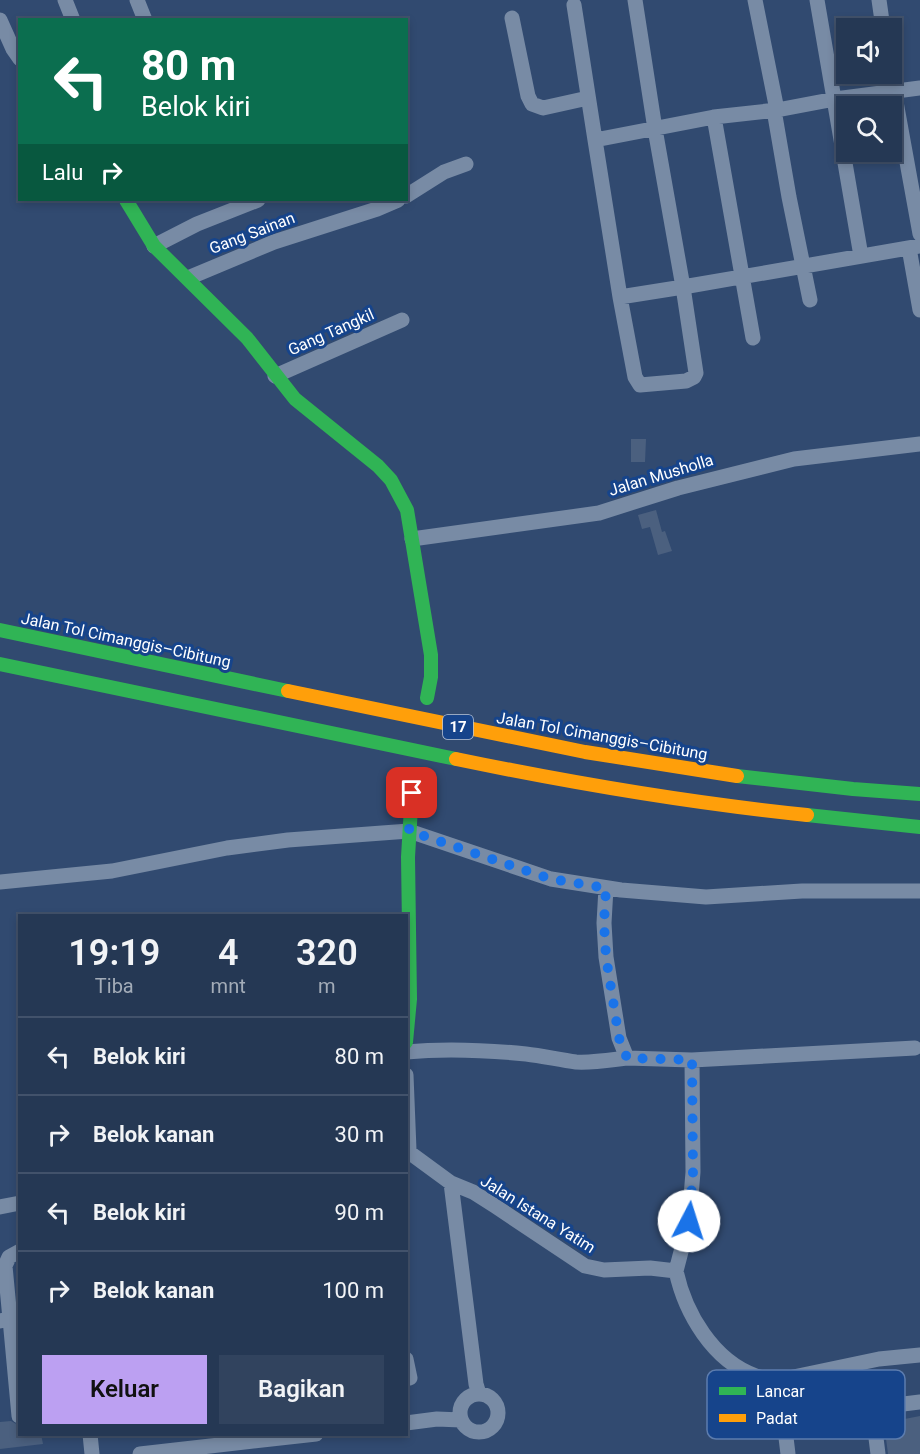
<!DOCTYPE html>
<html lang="id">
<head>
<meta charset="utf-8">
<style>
  :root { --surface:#253854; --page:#31435e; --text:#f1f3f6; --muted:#a3acb8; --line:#42526b; --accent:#bca0f2 }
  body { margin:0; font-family:Roboto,sans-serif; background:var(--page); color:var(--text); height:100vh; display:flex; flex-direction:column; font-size:22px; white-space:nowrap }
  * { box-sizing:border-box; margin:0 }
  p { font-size:20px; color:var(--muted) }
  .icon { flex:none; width:33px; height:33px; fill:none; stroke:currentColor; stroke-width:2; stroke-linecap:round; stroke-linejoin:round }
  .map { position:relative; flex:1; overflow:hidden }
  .side { position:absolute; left:18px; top:914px; width:390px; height:522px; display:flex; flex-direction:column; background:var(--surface); border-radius:0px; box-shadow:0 3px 9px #0003,0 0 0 2px var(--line) }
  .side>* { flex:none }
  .guide { position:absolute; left:18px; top:18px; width:390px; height:183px; border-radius:0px; box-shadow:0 3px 9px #0003,0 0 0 2px var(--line); background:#0b6e4f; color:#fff; overflow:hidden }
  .controls { position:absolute; left:836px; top:18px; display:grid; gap:12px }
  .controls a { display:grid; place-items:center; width:66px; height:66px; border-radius:0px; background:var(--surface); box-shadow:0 3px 9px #0003,0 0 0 2px var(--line); font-size:30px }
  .pin { position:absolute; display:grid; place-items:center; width:51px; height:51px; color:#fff; margin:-26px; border-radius:12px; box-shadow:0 3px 9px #0006 }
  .me { position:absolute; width:66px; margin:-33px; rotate:5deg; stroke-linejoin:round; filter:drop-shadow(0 0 4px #0008) }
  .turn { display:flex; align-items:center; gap:21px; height:126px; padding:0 24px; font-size:27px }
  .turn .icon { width:78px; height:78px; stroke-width:2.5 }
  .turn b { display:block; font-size:42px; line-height:51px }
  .then { display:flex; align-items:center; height:57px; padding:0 24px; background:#0003; gap:12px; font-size:22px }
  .eta { display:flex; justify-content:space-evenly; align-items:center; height:102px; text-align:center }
  .eta b { font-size:36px; font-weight:600; line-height:42px }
  .action { display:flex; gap:12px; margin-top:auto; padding:12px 24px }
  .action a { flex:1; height:69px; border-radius:0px; background:var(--accent); color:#111; font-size:24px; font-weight:600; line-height:69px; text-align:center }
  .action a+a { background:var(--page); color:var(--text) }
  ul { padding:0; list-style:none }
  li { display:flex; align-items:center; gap:18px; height:78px; padding:0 24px; border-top:2px solid var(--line) }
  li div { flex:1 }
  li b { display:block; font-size:22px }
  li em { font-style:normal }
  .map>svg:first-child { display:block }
  .building { fill:#4b607f }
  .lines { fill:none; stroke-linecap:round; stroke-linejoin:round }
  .street { stroke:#788ba5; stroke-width:15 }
  .fast { stroke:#30b455; stroke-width:14 }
  .slow { stroke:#ff9f0a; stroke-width:14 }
  .route { stroke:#1a73e8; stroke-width:10; stroke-dasharray:0 18 }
  .labels { text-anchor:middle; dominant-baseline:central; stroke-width:6; stroke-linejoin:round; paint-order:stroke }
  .shield { fill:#16448b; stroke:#b9c7dc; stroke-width:1.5 }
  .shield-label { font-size:15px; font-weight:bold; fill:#fff }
  .street-label { font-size:16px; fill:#fff; stroke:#16448b }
  .key { fill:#16448b; stroke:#5c7cae; stroke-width:1.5 }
  .key-label { font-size:16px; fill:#fff }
</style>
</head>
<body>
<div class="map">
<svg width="920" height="1454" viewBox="0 0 920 1454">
  <rect width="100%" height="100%" fill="#314a70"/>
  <path class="building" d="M631,439H646L645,462H631Z
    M656,510L662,532L665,531L672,551L658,555L650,527L642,529L638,515Z
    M920,1416V1454H888L884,1423Z
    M11,1421L20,1426V1434H41L43,1444L0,1449V1422Z"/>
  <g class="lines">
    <path class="street" d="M65,0L73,20
      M137,0L145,20
      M635,0L655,129L683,287L920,246
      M755,0L777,110L835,99L920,88
      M817,0L861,256
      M879,0L883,28
      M574,5L595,140L714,117L777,110
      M512,18L528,96L532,104L543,108L588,98
      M0,20L13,49L20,59
      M891,74L920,234
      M774,110L789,197L810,300
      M714,117L753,338
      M595,140L620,297
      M406,196L444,172L466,164
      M154,246L197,224L258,200
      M909,248L920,310
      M188,278L274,242L377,209L398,200
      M683,287L696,373L694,377L686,381L640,385L635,377L620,297Z
      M275,376L402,320
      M412,539L599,513L678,488L794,459L920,444
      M0,882L112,871L227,848L288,840L409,831L551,879L621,890L706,897L802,891H920
      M606,888L604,923L606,957L619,1038L627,1058L692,1060L915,1048
      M406,1052C447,1048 486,1050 526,1054C543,1056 560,1060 576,1062C593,1063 610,1060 627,1058
      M406,1075L409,1150
      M406,1150L451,1183L473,1192L495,1206L585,1266L604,1270L650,1268L676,1271C685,1313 713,1361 756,1376C763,1379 772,1379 779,1380L788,1454
      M451,1183L476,1384L479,1394
      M0,1207L20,1203
      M676,1271L689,1221L693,1172L692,1060
      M10,1319L5,1266L9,1257L20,1251
      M0,1321L10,1319L19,1416
      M406,1359L410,1378
      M779,1380L879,1359L920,1355
      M460 1413a19 19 0 1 1 38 0a19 19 0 1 1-38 0Z
      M406,1423L437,1419L461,1420
      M90,1434L92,1454
      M140,1454L316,1434
      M878,1454L873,1414L879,1407L920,1402"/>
    <path class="fast" d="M126,200L154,246L247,338L295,399L378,466L391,480L407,510L431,655V677L427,698
      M0,630L288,691
      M0,664L456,759
      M737,776L853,789L920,794
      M807,815L920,827
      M406,1042L410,999L408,857L413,774"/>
    <path class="slow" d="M288,691L585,752L737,776
      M456,759C572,783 689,803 807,815"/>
  </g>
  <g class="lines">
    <path class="route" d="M412,793L409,831L551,879L606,888L604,923L606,957L619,1038L627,1058L692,1060L693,1172L689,1221"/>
  </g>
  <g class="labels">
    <rect class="shield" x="443" y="715" width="30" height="24" rx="4.5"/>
    <g class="shield-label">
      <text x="458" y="727">17</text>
    </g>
    <g class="street-label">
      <text transform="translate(252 233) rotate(-21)">Gang Sainan</text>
      <text transform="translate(331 332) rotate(-24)">Gang Tangkil</text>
      <text transform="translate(661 475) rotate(-17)">Jalan Musholla</text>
      <text transform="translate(126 640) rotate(12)">Jalan Tol Cimanggis–Cibitung</text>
      <text transform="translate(602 736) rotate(10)">Jalan Tol Cimanggis–Cibitung</text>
      <text transform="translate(538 1214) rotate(32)">Jalan Istana Yatim</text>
    </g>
  </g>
  <rect x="707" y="1370" width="198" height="69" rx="9" class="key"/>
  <rect x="719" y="1387" width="27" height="8" fill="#30b455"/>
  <rect x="719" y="1414" width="27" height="8" fill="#ff9f0a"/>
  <g class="key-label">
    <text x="756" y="1397">Lancar</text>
    <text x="756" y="1424">Padat</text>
  </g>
</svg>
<div class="controls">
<a><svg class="icon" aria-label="sound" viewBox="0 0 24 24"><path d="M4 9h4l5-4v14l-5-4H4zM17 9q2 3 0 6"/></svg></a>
<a><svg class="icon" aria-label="search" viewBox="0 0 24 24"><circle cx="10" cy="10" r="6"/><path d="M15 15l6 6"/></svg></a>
</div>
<div class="pin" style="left:412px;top:793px;background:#d93025"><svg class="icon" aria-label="arrive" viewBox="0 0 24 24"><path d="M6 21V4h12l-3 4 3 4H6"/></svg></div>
<svg class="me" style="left:689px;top:1221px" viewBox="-20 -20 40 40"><circle r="19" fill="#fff"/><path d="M0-13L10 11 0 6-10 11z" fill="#1a73e8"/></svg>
<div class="guide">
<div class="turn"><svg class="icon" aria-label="left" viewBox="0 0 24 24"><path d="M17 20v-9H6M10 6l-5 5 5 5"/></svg><div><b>80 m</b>Belok kiri</div></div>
<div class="then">Lalu<svg class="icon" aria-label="right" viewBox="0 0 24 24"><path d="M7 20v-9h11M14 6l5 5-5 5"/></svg></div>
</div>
<section class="side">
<div class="eta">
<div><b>19:19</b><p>Tiba</p></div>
<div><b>4</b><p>mnt</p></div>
<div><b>320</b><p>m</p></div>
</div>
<ul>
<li><svg class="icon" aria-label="left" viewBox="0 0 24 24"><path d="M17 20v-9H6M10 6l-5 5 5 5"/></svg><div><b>Belok kiri</b></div><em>80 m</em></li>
<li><svg class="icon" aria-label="right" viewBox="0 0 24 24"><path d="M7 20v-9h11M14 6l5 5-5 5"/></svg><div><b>Belok kanan</b></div><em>30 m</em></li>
<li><svg class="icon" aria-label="left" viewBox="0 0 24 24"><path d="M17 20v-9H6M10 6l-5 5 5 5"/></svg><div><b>Belok kiri</b></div><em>90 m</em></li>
<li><svg class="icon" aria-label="right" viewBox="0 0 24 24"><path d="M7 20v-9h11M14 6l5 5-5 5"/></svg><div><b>Belok kanan</b></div><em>100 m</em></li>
</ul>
<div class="action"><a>Keluar</a><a>Bagikan</a></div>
</section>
</div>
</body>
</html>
